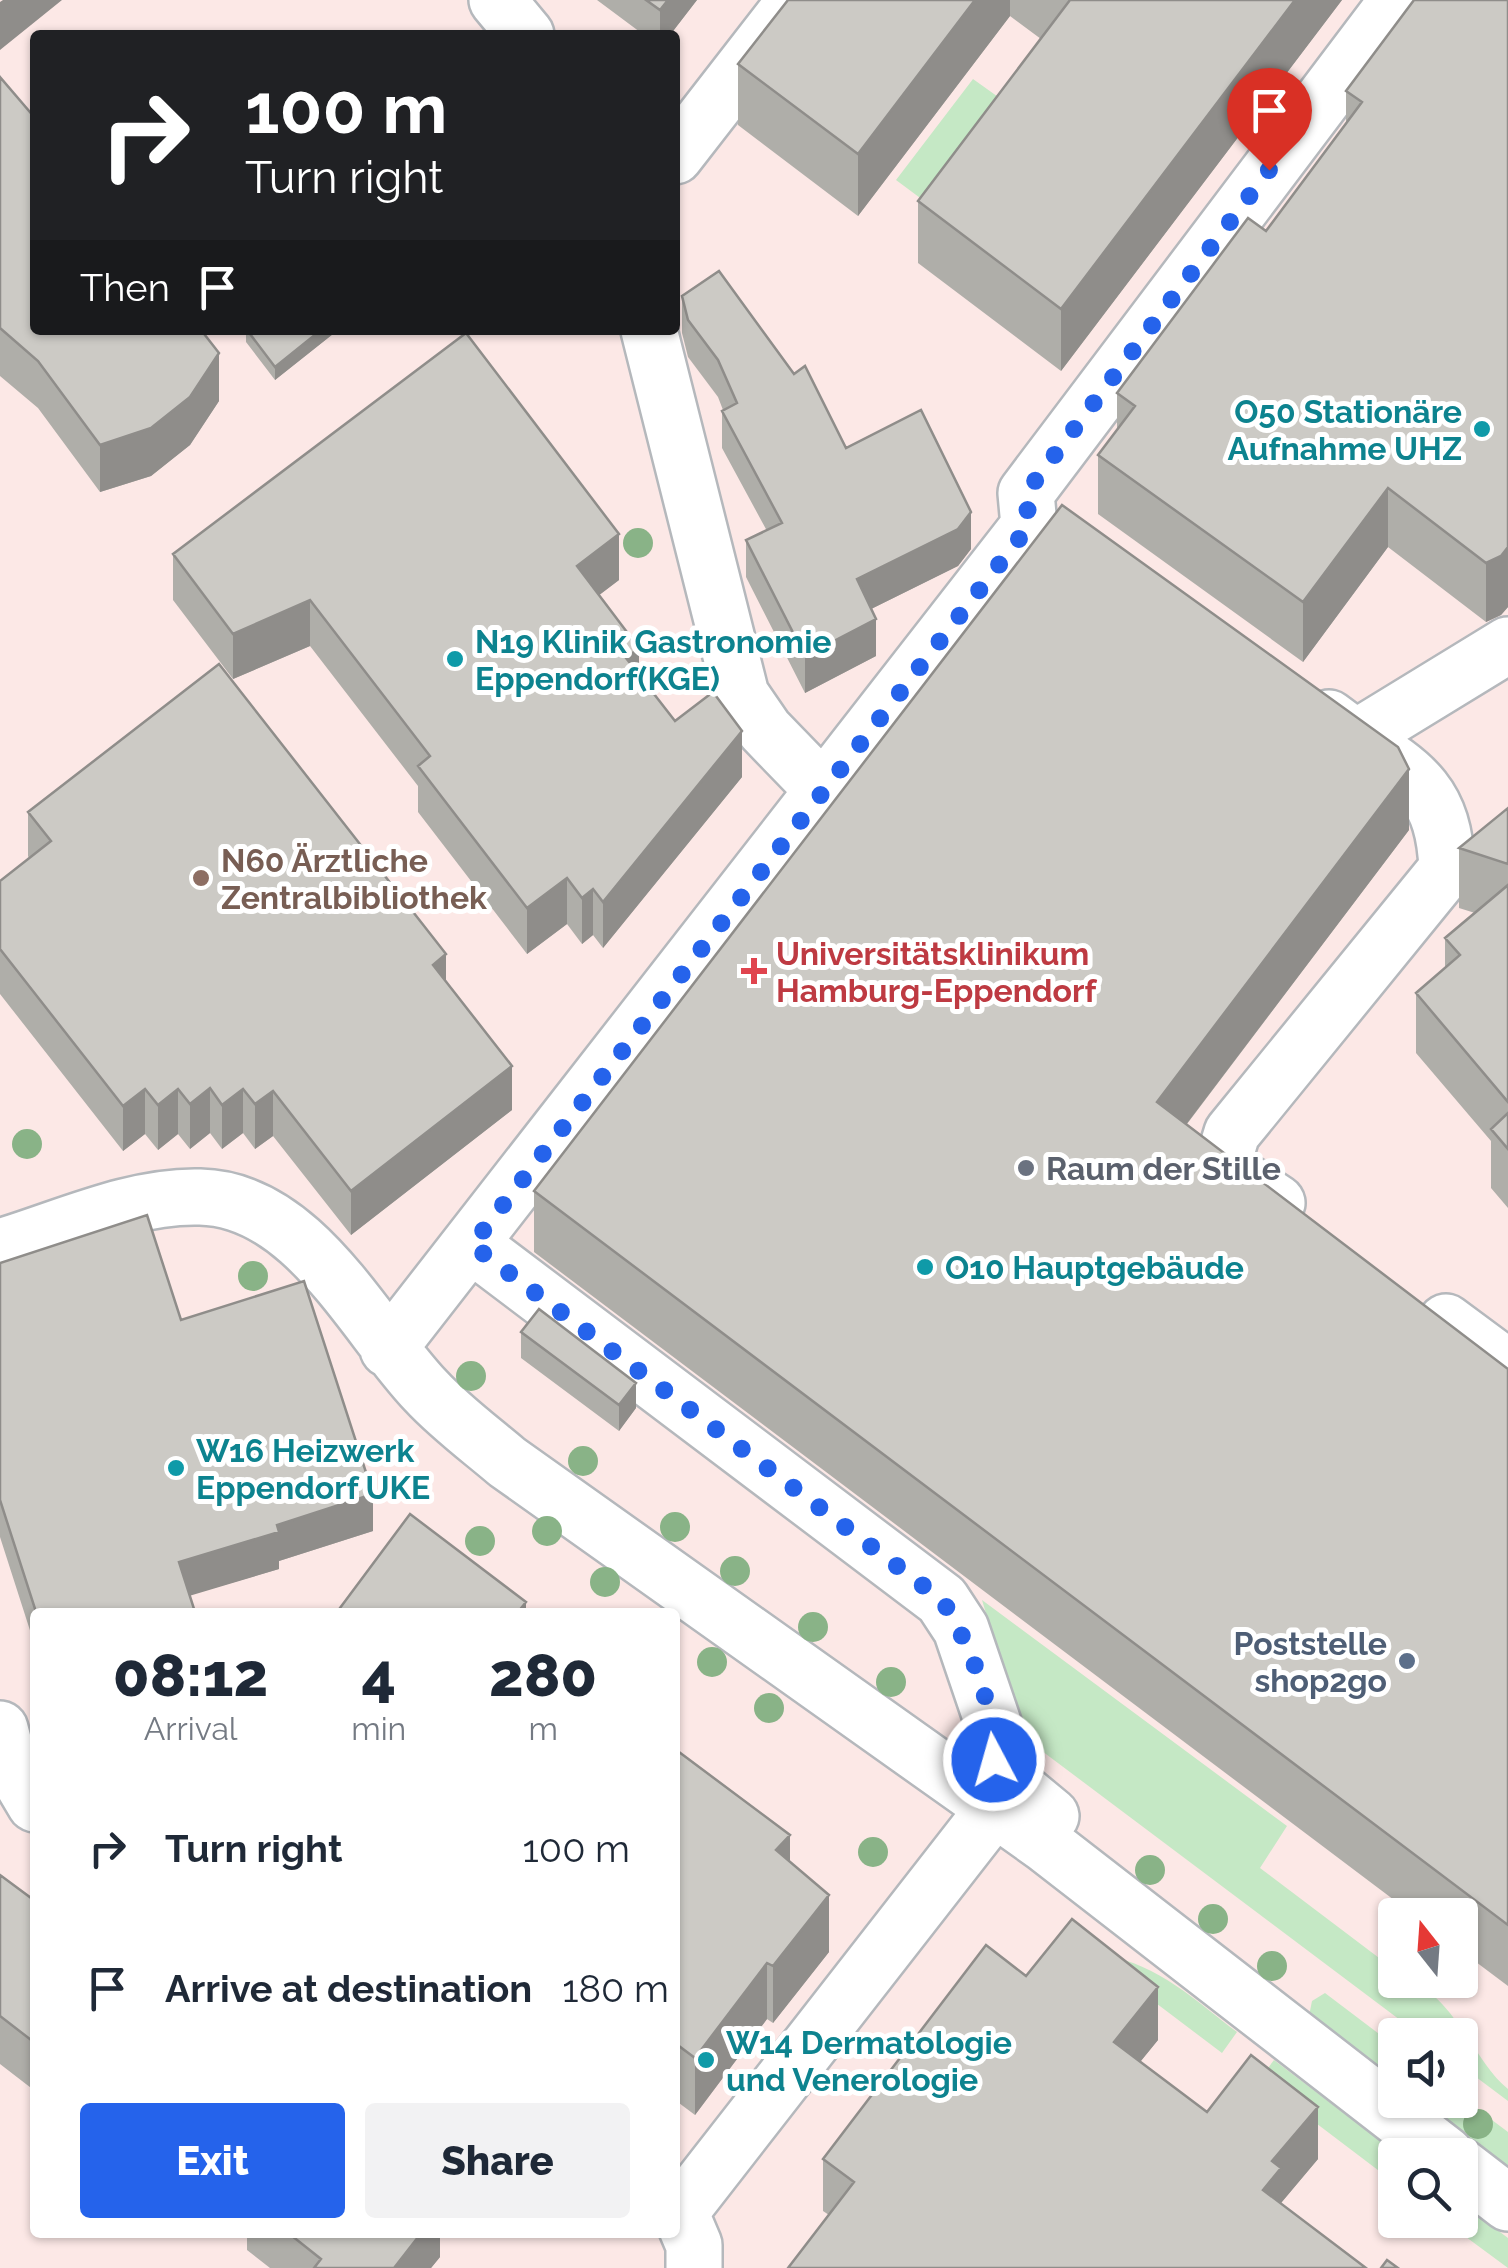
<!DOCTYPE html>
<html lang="en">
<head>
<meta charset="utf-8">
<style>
  :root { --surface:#fff; --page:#f2f2f3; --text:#1f2937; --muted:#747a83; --accent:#2563eb }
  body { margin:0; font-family:Raleway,sans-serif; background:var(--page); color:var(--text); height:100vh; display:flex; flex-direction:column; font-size:38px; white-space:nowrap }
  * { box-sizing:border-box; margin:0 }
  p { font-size:32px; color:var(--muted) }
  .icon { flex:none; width:55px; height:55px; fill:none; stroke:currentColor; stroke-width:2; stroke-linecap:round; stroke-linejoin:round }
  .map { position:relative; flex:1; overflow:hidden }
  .drawer { position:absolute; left:30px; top:1608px; width:650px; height:630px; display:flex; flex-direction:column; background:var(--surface); border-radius:10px; box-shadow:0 2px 8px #0004 }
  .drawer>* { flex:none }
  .banner { position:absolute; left:30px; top:30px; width:650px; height:305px; border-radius:10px; box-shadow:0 2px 8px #0004; background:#202124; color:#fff; overflow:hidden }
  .needle { width:65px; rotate:343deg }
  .fabs { position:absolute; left:1378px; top:1898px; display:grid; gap:20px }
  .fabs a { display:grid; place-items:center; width:100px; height:100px; border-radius:10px; background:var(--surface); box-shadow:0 2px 8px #0004; font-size:50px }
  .pin { position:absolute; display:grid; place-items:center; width:85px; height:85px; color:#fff; margin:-102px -42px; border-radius:50% 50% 50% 0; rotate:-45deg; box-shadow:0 0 10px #0007 }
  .pin .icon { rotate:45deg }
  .me { position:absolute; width:110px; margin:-55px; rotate:354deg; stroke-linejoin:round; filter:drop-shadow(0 0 8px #0008) }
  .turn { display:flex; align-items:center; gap:35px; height:210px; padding:0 50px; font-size:45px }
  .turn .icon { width:130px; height:130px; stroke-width:2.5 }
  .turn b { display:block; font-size:70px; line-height:85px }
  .then { display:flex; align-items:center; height:95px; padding:0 50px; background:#0003; gap:20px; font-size:38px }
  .eta { display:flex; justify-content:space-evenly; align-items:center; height:170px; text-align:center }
  .eta b { font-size:60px; font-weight:800; line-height:70px }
  .primary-button { display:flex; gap:20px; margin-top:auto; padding:20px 50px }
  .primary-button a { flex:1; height:115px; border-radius:10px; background:var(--accent); color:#fff; font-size:40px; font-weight:800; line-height:115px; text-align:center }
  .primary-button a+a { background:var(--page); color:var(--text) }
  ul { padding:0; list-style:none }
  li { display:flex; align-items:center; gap:30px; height:140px; padding:0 50px }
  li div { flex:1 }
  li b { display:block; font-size:38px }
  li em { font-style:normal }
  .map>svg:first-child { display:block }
  .medical { fill:#fce8e6; fill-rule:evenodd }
  .green { fill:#c5e8c5 }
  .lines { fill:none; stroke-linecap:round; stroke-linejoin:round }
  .minor-casing { stroke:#b5b8bc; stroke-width:60 }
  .minor { stroke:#fff; stroke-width:55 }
  .tree { fill:#89b387 }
  .wall { fill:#afaea9 }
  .shaded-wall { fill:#8f8d8a }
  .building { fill:#cccac5; stroke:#8f8d8a; stroke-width:2.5 }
  .route { stroke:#2563eb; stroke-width:18; stroke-dasharray:0 32.4 }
  .culture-dot { fill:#0f9aa8; stroke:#fff; stroke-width:4 }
  .education-dot { fill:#8d6e63; stroke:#fff; stroke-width:4 }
  .health-dot { fill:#e0444e; stroke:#fff; stroke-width:4 }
  .worship-dot { fill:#6b7280; stroke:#fff; stroke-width:4 }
  .service-dot { fill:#5c6f8a; stroke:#fff; stroke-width:4 }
  .labels { text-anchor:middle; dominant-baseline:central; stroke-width:10; stroke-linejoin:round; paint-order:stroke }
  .culture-label { font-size:32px; font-weight:bold; fill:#0d838f; stroke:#fff; text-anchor:start }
  .education-label { font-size:32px; font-weight:bold; fill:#785e54; stroke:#fff; text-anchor:start }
  .health-label { font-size:32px; font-weight:bold; fill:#be3a42; stroke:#fff; text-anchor:start }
  .worship-label { font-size:32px; font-weight:bold; fill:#5b616d; stroke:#fff; text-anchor:start }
  .service-label { font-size:32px; font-weight:bold; fill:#4e5e75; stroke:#fff; text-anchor:end }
</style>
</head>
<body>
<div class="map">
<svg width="1508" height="2268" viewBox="0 0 1508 2268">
  <rect width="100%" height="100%" fill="#f1efe8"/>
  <path class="medical" d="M0,0H1508V2268H0ZM35,35H675V330H35ZM35,1612H675V2232H35ZM1395,1915H1460V1980H1395ZM1395,2035H1460V2100H1395ZM1395,2155H1460V2220H1395Z"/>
  <path class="green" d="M973,79L1008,104L939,212L896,180Z
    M982,1600L1287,1826L1260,1868L1395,1970V1980C1449,1980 1472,2061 1508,2089V2101L1460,2065V2035H1420L1014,1730L1009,1690Z
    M1106,1956C1158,1964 1196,2001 1237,2032L1222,2053L1095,1957Z
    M1325,1993L1395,2046V2081L1309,2016L1312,2001Z
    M1274,2060L1399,2155H1395V2183L1259,2080Z
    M1460,2096L1508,2132V2167L1420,2100H1460Z
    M1460,2202L1508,2238V2268L1443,2220H1460Z"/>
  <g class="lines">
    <defs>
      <path id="minor" d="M497,0L526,35
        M675,156L796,0
        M649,330L741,695L765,730L825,792
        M1329,718L1356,738L1508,645
        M1277,1203L1235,1175L1225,1156L1232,1133L1447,869C1444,794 1416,776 1356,738
        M472,1245L942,1600L961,1629L994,1726V1759L1010,1782L1051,1816
        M0,1247C63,1228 133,1195 200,1197C304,1199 364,1326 426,1391C450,1417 480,1439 507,1462L1045,1844L1446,2155
        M1446,1322L1508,1368
        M388,1349L1029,526L1026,493L1398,0
        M0,1729L8,1759L35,1804
        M1460,2166L1508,2203
        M675,2210L680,2212L694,2245V2268
        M680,2212L994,1809"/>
    </defs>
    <use href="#minor" class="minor-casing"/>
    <use href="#minor" class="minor"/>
  </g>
  <g class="tree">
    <circle cx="638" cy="543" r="15"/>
    <circle cx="27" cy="1144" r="15"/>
    <circle cx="253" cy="1276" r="15"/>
    <circle cx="471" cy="1376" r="15"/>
    <circle cx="583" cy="1461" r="15"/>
    <circle cx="675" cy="1527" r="15"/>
    <circle cx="547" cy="1531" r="15"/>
    <circle cx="480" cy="1541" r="15"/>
    <circle cx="735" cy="1571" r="15"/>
    <circle cx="605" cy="1582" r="15"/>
    <circle cx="813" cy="1627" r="15"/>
    <circle cx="712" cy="1662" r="15"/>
    <circle cx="891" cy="1682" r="15"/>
    <circle cx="769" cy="1708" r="15"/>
    <circle cx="873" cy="1852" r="15"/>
    <circle cx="1150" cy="1870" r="15"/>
    <circle cx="1213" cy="1919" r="15"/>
    <circle cx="1272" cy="1966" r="15"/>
    <circle cx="1478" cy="2124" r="15"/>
  </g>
  <path class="wall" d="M597,0H697L670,35H644Z
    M788,0H1342L1061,371L918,263V201L1041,39L1010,16L858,216L738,125V64Z
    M1508,0V607L1501,615L1486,622L1388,547L1303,662L1098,514V455L1117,430V393L1266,231L1346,123V91Z
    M0,77L219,401L190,445L151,476L100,492L38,408L0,376Z
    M682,296L846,448L971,549L958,566L871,609L876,656L805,693L746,577V540L767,531L722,448V411L723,410L718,397L688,357L682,333Z
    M246,330H338L275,380L246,342Z
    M173,554L619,580L599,595L639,675L675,721L742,777L603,948L593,935L582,944L567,924L527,954L418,812V786L310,646L233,679L173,600Z
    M1508,808V1208L1491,1188V1141L1416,1053V993L1445,968V938L1475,913L1459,908V848Z
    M28,812L446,982L512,1110L351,1235L273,1136L255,1149L243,1133L222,1149L210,1133L190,1149L178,1134L158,1150L145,1134L123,1151L0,994V881L29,858L28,856Z
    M1409,830L1187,1124L1508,1369V1986L1460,1950V1915H1414L534,1252V1191Z
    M0,1263L181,1320L373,1531L279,1561V1569L189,1595L195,1612H35V1646L0,1537Z
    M521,1332L636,1408L619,1431L521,1358Z
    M675,1749L790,1862L829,1952L773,2023L767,2019L695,2115L675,2100Z
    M0,1875L35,1901V2091L0,2064Z
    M1026,1976L1158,2040L1140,2062L1207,2112L1318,2159L1281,2203L829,2215L823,2211V2159Z
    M247,2232H440V2257L431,2268H270L247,2250Z"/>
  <path class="shaded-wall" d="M3,0H62L0,50V2Z
    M668,0H697L670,35H660V10Z
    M975,0H1010V16L858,216V154Z
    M1295,0H1342L1061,371V309Z
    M321,330H338L275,380V367Z
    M219,353V401L190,445L151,476L100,492V445Z
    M1388,488V547L1303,662V602Z
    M971,512V549L958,566L857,616V579Z
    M619,534V580L577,612V566Z
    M1508,547V607L1501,615L1486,622V563Z
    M310,600V646L233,679V634Z
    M876,619V656L805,693V656Z
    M639,648V694L626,658Z
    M742,731V777L603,948V902Z
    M1409,769V830L1157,1163V1102Z
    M567,878V924L527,954V908Z
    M593,889V935L582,944V898Z
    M446,954V999L433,965Z
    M512,1066V1110L351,1235V1191Z
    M210,1088V1133L190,1149V1104Z
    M145,1089V1134L123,1151V1106Z
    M178,1089V1134L158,1150V1105Z
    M243,1089V1133L222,1149V1105Z
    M273,1091V1136L255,1149V1104Z
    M636,1383V1408L619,1431V1405Z
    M373,1494V1531L279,1561V1569L179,1599V1562L277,1525Z
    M526,1602V1612H518Z
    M790,1835V1892L776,1850Z
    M829,1895V1952L773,2023V1966Z
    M767,1963V2019L695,2115V2058Z
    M1158,1987V2040L1114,2094V2042Z
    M1318,2107V2159L1281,2203L1263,2190L1272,2161Z
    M422,2232H440V2257L431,2268H394Z"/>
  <path class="building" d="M646,0H668L660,10Z
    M788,0H975L858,154L738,64Z
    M1070,0H1295L1061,309L918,201Z
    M1414,0H1508V547L1501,556L1486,563L1388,488L1303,602L1098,455L1135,406L1117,393L1248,218L1266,231L1362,102L1346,91Z
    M0,77L35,118V330H201L219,353L190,397L151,428L100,445L38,361L0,328Z
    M719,271L794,374L805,366L846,448L921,410L971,512L958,529L857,579L876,619L805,656L746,540L782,523L722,411L737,403L718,360L688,320L682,296Z
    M247,330H321L275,367Z
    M466,333L619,534L577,566L639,648L626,658L675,721L713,692L742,731L603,902L593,889L582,898L567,878L527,908L418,766L430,756L310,600L233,634L173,554Z
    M1062,505L1398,747L1409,769L1157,1102L1508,1369V1925L534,1191Z
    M219,664L446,954L433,965L512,1066L351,1191L273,1091L255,1104L243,1089L222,1105L210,1088L190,1104L178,1089L158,1105L145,1089L123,1106L0,949V881L51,841L28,812Z
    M1508,808V864L1459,848Z
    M1508,885V1102L1416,993L1460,955L1445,938Z
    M1508,1113V1149L1491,1129Z
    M147,1215L181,1320L304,1281L373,1494L277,1525L279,1532L179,1562L195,1612H36L0,1500V1263Z
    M539,1309L636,1383L619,1405L521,1332Z
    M410,1514L526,1602L518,1612H337Z
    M675,1749L790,1835L776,1850L829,1895L773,1966L767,1963L695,2058L675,2043Z
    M0,1875L35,1901V2043L0,2016Z
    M1072,1919L1158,1987L1114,2042L1207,2112L1251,2055L1318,2107L1272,2161L1281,2168L1263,2190L1366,2268H788L854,2182L823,2159L986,1945L1026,1976Z
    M287,2232H422L394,2268H314L321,2259Z
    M1387,2260L1398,2268H1381Z"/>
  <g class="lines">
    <path class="route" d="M994,1760C994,1705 971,1646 942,1600L472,1245L1029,526L1026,493L1269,170"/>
  </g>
  <g class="culture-dot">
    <circle cx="1482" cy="429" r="10"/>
    <circle cx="455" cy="659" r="10"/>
    <circle cx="925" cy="1267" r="10"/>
    <circle cx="176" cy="1468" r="10"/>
    <circle cx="706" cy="2060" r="10"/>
  </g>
  <circle class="education-dot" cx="201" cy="878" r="10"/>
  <path class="health-dot" d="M749 956h10v10h10v10h-10v10h-10v-10h-10v-10h10z"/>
  <circle class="worship-dot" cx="1026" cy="1168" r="10"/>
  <circle class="service-dot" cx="1407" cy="1661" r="10"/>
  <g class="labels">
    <g class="culture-label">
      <text x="1462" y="411" text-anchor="end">O50 Stationäre<tspan x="1462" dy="37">Aufnahme UHZ</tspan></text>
      <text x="475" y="641">N19 Klinik Gastronomie<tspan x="475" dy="37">Eppendorf(KGE)</tspan></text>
      <text x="945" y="1267">O10 Hauptgebäude</text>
      <text x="196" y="1450">W16 Heizwerk<tspan x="196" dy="37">Eppendorf UKE</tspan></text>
      <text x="726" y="2042">W14 Dermatologie<tspan x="726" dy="37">und Venerologie</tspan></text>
    </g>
    <g class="education-label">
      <text x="221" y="860">N60 Ärztliche<tspan x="221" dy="37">Zentralbibliothek</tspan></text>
    </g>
    <g class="health-label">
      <text x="776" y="953">Universitätsklinikum<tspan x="776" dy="37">Hamburg-Eppendorf</tspan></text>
    </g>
    <g class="worship-label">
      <text x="1046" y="1168">Raum der Stille</text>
    </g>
    <g class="service-label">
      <text x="1387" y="1643">Poststelle<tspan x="1387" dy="37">shop2go</tspan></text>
    </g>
  </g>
</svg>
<div class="fabs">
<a><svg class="needle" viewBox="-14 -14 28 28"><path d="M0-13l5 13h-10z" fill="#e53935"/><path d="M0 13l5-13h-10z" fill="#747a83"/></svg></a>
<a><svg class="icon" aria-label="sound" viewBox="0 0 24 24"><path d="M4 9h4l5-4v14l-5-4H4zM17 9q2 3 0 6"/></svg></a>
<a><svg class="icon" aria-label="search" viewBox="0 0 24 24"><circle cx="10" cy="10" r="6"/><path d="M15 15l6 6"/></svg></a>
</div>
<div class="pin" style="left:1269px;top:170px;background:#d93025"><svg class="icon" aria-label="arrive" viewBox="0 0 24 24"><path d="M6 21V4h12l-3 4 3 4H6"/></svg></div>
<svg class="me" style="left:994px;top:1760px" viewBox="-20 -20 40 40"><circle r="17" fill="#2563eb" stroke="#fff" stroke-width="3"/><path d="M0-11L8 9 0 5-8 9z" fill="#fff"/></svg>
<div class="banner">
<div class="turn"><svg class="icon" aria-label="right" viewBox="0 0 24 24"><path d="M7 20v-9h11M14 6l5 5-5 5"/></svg><div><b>100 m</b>Turn right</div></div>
<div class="then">Then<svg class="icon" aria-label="arrive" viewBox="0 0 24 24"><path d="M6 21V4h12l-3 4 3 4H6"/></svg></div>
</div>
<section class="drawer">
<div class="eta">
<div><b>08:12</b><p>Arrival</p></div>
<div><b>4</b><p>min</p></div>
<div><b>280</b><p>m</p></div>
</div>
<ul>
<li><svg class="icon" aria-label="right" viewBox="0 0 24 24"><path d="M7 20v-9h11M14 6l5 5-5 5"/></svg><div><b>Turn right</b></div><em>100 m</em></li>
<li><svg class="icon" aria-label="arrive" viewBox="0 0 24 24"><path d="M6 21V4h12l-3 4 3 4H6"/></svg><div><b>Arrive at destination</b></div><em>180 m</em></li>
</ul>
<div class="primary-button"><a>Exit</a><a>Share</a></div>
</section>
</div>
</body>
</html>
